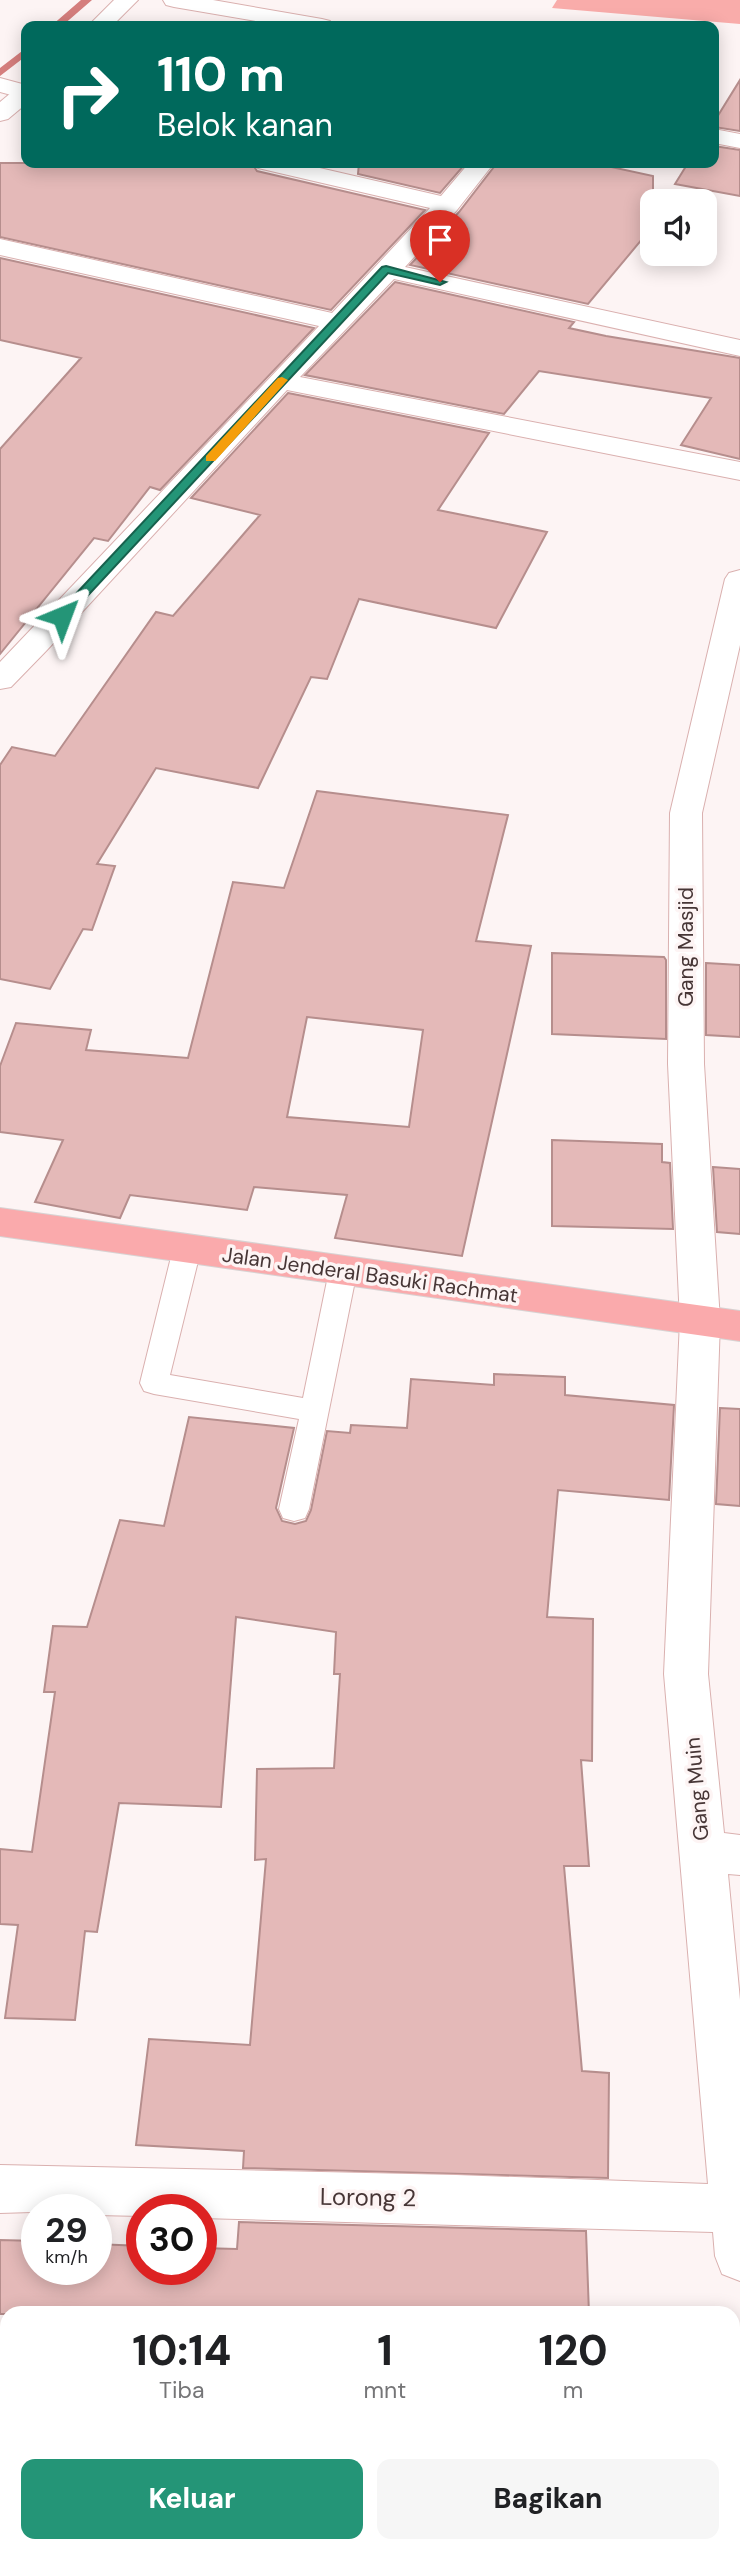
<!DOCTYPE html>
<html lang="id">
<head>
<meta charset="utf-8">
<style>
  :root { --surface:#fff; --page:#f6f6f6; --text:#202124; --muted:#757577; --accent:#249577 }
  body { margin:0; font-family:"DM Sans",sans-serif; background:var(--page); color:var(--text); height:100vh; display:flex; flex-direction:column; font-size:26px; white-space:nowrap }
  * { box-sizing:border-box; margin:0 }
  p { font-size:23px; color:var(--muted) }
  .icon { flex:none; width:38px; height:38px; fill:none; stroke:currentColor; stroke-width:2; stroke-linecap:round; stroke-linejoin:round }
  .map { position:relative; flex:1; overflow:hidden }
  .side { position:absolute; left:0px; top:2306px; width:740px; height:247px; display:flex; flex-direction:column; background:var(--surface); border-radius:21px 21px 0 0; box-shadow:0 4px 18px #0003 }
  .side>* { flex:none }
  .top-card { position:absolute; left:21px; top:21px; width:698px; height:147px; border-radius:14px; box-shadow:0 4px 18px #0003; background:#00695c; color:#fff; overflow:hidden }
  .tools { position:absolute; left:640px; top:189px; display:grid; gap:14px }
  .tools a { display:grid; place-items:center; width:77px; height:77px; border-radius:14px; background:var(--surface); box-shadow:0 4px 18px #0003; font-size:35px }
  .speed { position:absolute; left:21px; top:2194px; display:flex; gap:14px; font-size:35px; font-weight:700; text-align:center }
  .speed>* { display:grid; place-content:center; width:91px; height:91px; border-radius:50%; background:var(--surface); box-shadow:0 4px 18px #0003; line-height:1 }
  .speed small { font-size:18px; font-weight:400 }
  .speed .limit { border:10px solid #d22; background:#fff; color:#111 }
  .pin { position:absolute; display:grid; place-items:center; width:60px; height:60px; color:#fff; margin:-72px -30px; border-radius:50% 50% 50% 0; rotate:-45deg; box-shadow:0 0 7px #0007 }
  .pin .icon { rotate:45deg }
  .me { position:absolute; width:77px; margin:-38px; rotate:44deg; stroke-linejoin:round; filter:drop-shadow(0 0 5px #0008) }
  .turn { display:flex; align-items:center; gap:24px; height:147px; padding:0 21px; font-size:32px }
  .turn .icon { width:91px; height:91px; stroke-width:2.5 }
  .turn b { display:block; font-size:49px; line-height:60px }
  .eta { display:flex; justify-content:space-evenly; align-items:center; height:119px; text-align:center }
  .eta b { font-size:42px; font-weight:800; line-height:49px }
  .button { display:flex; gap:14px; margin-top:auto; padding:14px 21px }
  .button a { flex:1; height:80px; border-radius:14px; background:var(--accent); color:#fff; font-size:28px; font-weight:800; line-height:80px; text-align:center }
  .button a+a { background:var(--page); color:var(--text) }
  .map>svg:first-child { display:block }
  .green { fill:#f9acaa }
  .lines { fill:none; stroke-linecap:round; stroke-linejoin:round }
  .stream { fill:#d57e7d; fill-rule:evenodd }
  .building { fill:#e4b9b8; stroke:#b68e8d; stroke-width:2; fill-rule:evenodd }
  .service-casing { stroke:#dab0af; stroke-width:2 }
  .minor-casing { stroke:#dab0af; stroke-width:2 }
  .tertiary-casing { stroke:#dab0af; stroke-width:2 }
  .primary-casing { stroke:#d7d3d3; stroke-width:2 }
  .service { fill:#fff; fill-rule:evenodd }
  .minor { fill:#fff; fill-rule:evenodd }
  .tertiary { fill:#fff; fill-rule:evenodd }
  .primary { fill:#faaaac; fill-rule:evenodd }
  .route { fill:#249577; stroke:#17614d; stroke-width:2 }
  .slow { fill:#f59e0b }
  .labels { text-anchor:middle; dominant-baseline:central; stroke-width:7; stroke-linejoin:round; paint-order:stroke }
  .street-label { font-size:21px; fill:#473636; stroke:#fdf4f4 }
  .near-street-label { font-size:24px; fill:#473636; stroke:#fdf4f4 }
</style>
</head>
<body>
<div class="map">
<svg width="740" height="2552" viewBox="0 0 740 2552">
  <rect width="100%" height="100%" fill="#fdf4f4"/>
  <path class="green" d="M557,0H740V24L552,8Z"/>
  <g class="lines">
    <path class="stream" d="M81,0H92L62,26H51Z
      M26,48V56L0,76V68Z"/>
  </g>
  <path class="building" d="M740,80V131L714,127V122Z
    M714,146L740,150V196L675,184L688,163H714Z
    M0,163H240L253,165L257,171L425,210L331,310L0,237Z
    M359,163H466L440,193L358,174Z
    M497,163H593L653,176V226L588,304L410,265L459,212Z
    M0,258L314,328L160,490L150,487L108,541L94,538L0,654V449L81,358L0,340Z
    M395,282L574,322L569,328L606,336L740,358V459L681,445L711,398L539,371L504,414L305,375Z
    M288,393L489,433L438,510L547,532L496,628L359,599L327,679L311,677L258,788L156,768L97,864L115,866L92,930L83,929L50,989L0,979V765L12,747L55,756L156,612L173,616L260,515L191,498Z
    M317,791L508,815L476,941L531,946L462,1256L335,1238L347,1195L254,1187L247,1210L130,1195L120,1218L35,1202L63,1140L0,1132V1066L16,1023L91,1030L86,1050L188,1058L233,882L284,888ZM307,1017L423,1030L409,1127L287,1117Z
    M552,953L664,957L666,960V1039L552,1034Z
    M706,963L740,965V1037L706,1035Z
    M552,1140L662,1144V1162L670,1163L673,1229L552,1226Z
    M713,1167L740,1169V1234L717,1232Z
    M494,1374L565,1377V1395L674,1405L669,1500L558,1490L547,1617L593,1619L592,1761L581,1760L589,1866H564L582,2071L609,2073L608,2178L243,2168L244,2151L136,2145L149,2039L250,2045L266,1859L255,1860L257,1769L334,1768L340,1674H334L336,1632L236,1617L221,1807L119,1803L97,1932L85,1931L75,2020L5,2018L18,1925L0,1924V1849L32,1852L55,1692H44L53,1626L87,1627L120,1520L164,1526L189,1417L294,1428L276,1508L282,1521L295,1524L306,1521L311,1510L327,1431L350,1433L351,1425L407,1428L411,1379L494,1385Z
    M720,1408L740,1409V1506L716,1504Z
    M239,2222L586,2231L589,2314H0V2240L37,2241V2270H96V2244L142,2246V2270H201V2248L237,2249Z"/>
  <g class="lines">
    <defs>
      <path id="service" d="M187,1239L197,1242L201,1249L170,1375L303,1398L329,1271L333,1264L343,1261L353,1264L357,1271L309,1509L305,1518L294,1521L283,1518L279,1509L299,1419L154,1394L144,1391L140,1383L173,1249L177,1242Z"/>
      <path id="minor" d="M163,0H213L322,19L330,21L333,26H285L174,7L166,5Z
        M0,78L26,85V99L0,92Z
        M714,129L740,134V148L714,143Z
        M255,163H298L441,196L469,163H494L457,210L405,267L740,340V356L394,279L300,377L740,462V480L287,390L47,650L11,687L0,689V662L319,326L0,255V239L332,313L430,208L258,168Z
        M740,570V645L702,813L704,1064L720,1321L708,1674L724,1833L740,1835V1875L728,1874L740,2000V2281L722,2274L715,2256L713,2232L201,2218V2210H142V2216L96,2215V2210L0,2213V2165L456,2175L708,2184L664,1674L680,1321L668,1064L670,813L725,579L729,573Z
        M0,2431L7,2432V2486L0,2485Z"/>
      <path id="tertiary" d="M114,0H138L112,26H88Z
        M26,85V104L8,119L0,121V102L18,87Z"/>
      <path id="primary" d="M0,1208L740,1311V1341L0,1236Z"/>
    </defs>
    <use href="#service" class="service-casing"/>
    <use href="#minor" class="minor-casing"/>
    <use href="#tertiary" class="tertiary-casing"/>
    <use href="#primary" class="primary-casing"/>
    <use href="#service" class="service"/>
    <use href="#minor" class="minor"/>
    <use href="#tertiary" class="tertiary"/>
    <use href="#primary" class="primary"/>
  </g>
  <path class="route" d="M386,266L446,282L440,285L388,273L66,619H57V614L382,267Z"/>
  <path class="slow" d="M282,377L288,380L286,382L215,461H206V456L278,378Z"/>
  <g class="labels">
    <g class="street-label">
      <text transform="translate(686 947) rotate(-90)">Gang Masjid</text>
      <text transform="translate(370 1275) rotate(8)">Jalan Jenderal Basuki Rachmat</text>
      <text transform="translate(697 1789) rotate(-95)">Gang Muin</text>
    </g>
    <g class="near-street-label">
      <text transform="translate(368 2197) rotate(1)">Lorong 2</text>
    </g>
  </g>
</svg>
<div class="tools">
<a><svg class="icon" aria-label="sound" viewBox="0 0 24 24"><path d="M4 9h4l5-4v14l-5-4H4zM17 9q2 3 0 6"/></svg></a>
</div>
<div class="speed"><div>29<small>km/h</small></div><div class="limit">30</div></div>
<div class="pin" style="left:440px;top:282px;background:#d93025"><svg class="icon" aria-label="arrive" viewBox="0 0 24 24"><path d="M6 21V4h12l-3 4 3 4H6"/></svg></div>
<svg class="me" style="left:62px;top:616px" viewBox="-20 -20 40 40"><path d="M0-17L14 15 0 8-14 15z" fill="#249577" stroke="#fff" stroke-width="4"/></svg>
<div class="top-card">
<div class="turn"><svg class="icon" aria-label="right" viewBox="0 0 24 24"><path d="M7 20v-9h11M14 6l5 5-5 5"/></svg><div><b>110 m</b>Belok kanan</div></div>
</div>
<section class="side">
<div class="eta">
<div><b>10:14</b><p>Tiba</p></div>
<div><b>1</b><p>mnt</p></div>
<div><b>120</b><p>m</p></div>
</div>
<div class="button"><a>Keluar</a><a>Bagikan</a></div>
</section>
</div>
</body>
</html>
